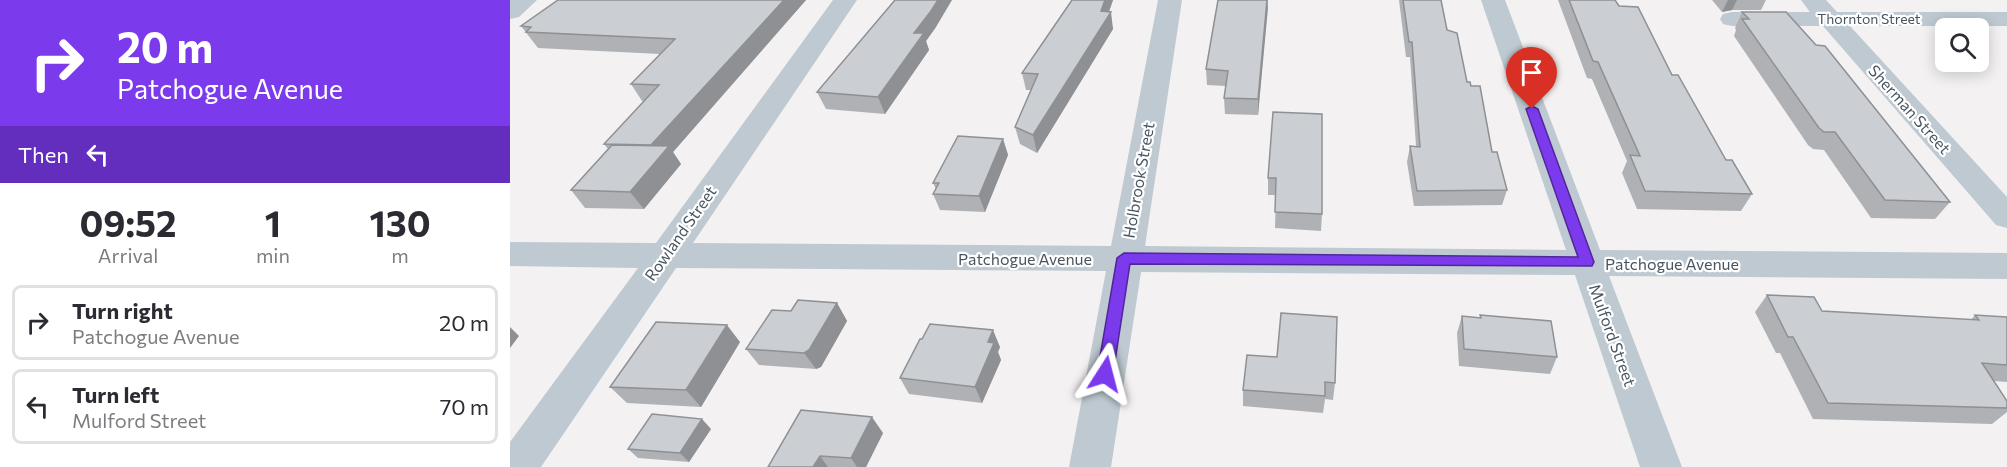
<!DOCTYPE html>
<html lang="en">
<head>
<meta charset="utf-8">
<style>
  :root { --surface:#fff; --page:#f7f7f7; --text:#2b2b33; --muted:#7c7c81; --line:#e1e1e2 }
  body { margin:0; font-family:Commissioner,sans-serif; background:var(--page); color:var(--text); height:100vh; display:flex; flex-direction:column; font-size:22px; white-space:nowrap }
  * { box-sizing:border-box; margin:0 }
  p { font-size:20px; color:var(--muted) }
  .icon { flex:none; width:33px; height:33px; fill:none; stroke:currentColor; stroke-width:2; stroke-linecap:round; stroke-linejoin:round }
  .map { position:relative; flex:1; overflow:hidden }
  .details { display:flex; flex-direction:column; background:var(--surface); width:510px }
  .details>* { flex:none }
  .guide { background:#7c3aed; color:#fff; overflow:hidden }
  .buttons { position:absolute; left:1425px; top:18px; display:grid; gap:12px }
  .buttons a { display:grid; place-items:center; width:54px; height:54px; border-radius:9px; background:var(--surface); box-shadow:0 3px 15px #0003; font-size:30px }
  .pin { position:absolute; display:grid; place-items:center; width:51px; height:51px; color:#fff; margin:-62px -26px; border-radius:50% 50% 50% 0; rotate:-45deg; box-shadow:0 0 6px #0007 }
  .pin .icon { rotate:45deg }
  .me { position:absolute; width:66px; margin:-33px; rotate:9deg; stroke-linejoin:round; filter:drop-shadow(0 0 4px #0008) }
  .turn { display:flex; align-items:center; gap:21px; height:126px; padding:0 18px; font-size:27px }
  .turn .icon { width:78px; height:78px; stroke-width:2.5 }
  .turn b { display:block; font-size:42px; line-height:51px }
  .then { display:flex; align-items:center; height:57px; padding:0 18px; background:#0003; gap:12px; font-size:22px }
  .eta { display:flex; justify-content:space-evenly; align-items:center; height:102px; text-align:center }
  .eta b { font-size:36px; font-weight:700; line-height:42px }
  ul { padding:0; list-style:none }
  li { display:flex; align-items:center; gap:18px; height:75px; margin:0 12px 9px; padding:0 6px; border:3px solid var(--line); border-radius:9px }
  li div { flex:1 }
  li b { display:block; font-size:22px }
  li em { font-style:normal }
  main { display:flex; flex:1; min-height:0 }
  .map>svg:first-child { display:block }
  .lines { fill:none; stroke-linecap:round; stroke-linejoin:round }
  .minor { fill:#bec9d1; fill-rule:evenodd }
  .wall { fill:#afb1b5 }
  .shaded-wall { fill:#8e9094 }
  .building { fill:#cbced3; stroke:#8e9094; stroke-width:1.5 }
  .route { fill:#7c3aed; stroke:#51269a; stroke-width:1.5 }
  .labels { text-anchor:middle; dominant-baseline:central; stroke-width:4.5; stroke-linejoin:round; paint-order:stroke }
  .far-street-label { font-size:14px; fill:#485560; stroke:#fff }
  .street-label { font-size:16px; fill:#485560; stroke:#fff }
</style>
</head>
<body>
<main>
<section class="details">
<div class="guide">
<div class="turn"><svg class="icon" aria-label="right" viewBox="0 0 24 24"><path d="M7 20v-9h11M14 6l5 5-5 5"/></svg><div><b>20 m</b>Patchogue Avenue</div></div>
<div class="then">Then<svg class="icon" aria-label="left" viewBox="0 0 24 24"><path d="M17 20v-9H6M10 6l-5 5 5 5"/></svg></div>
</div>
<div class="eta">
<div><b>09:52</b><p>Arrival</p></div>
<div><b>1</b><p>min</p></div>
<div><b>130</b><p>m</p></div>
</div>
<ul>
<li><svg class="icon" aria-label="right" viewBox="0 0 24 24"><path d="M7 20v-9h11M14 6l5 5-5 5"/></svg><div><b>Turn right</b><p>Patchogue Avenue</p></div><em>20 m</em></li>
<li><svg class="icon" aria-label="left" viewBox="0 0 24 24"><path d="M17 20v-9H6M10 6l-5 5 5 5"/></svg><div><b>Turn left</b><p>Mulford Street</p></div><em>70 m</em></li>
</ul>
</section>
<div class="map">
<svg width="1497" height="467" viewBox="0 0 1497 467">
  <rect width="100%" height="100%" fill="#f3f1f1"/>
  <g class="lines">
    <path class="minor" d="M0,0H27L9,17L0,19Z
      M323,0H347L183,243L601,246L648,0H672L635,246L1056,250L971,0H995L1090,250L1497,253V279L1099,276L1172,467H1130L1065,275L631,272L601,467H559L596,271L166,268L31,467H0V442L128,268L0,266V242L146,243Z
      M1291,0H1316L1327,12H1497V26H1340L1497,197V228L1486,225L1313,26H1222L1213,24L1210,19L1213,14L1222,12H1300Z"/>
  </g>
  <path class="wall" d="M48,0H296L163,152L171,164L134,209L75,208L61,190L98,149L94,144L135,101H132L121,84L150,54L28,48L11,26Z
    M562,0H603L599,12L603,29L527,153L510,144L505,127L521,90H516L512,73Z
    M708,0H758L748,115L715,114L714,98L716,86L697,85L696,69Z
    M889,0H931L937,30L957,82L961,86L982,152L997,190L992,205L904,206L897,162L900,146H906L900,57H896Z
    M1048,0H1105L1109,6L1162,75L1216,160L1242,194L1231,211L1127,209L1112,173L1117,161L1082,79L1077,78Z
    M1202,0H1256L1251,10H1222L1212,12Z
    M1232,12L1440,202L1425,219L1361,218L1314,150L1303,149L1298,145L1224,36L1226,30L1225,28Z
    M426,27L416,41L419,50L375,114L316,109L307,92Z
    M812,114V214L811,231L765,228L766,195H758V178Z
    M493,139L498,155L475,212L430,210L423,194L426,189L423,183Z
    M1257,295L1312,311L1461,320L1465,315L1497,317V382L1484,381L1497,408V412L1482,424L1303,419L1270,353H1266L1245,312Z
    M327,303L337,321L311,367L306,369L249,365L236,349L281,311Z
    M970,315L1047,357L1040,374L949,366L947,333L952,316L970,318Z
    M230,342L191,407L117,403L100,387Z
    M490,347L488,352L491,360L472,403L399,394L390,378Z
    M737,355L825,383L823,400L815,399L813,413L733,406V390Z
    M201,429L179,462L128,458L118,449Z
    M373,433L356,467H258Z"/>
  <path class="shaded-wall" d="M274,0H296L163,152L171,164L134,209L120,192L141,145Z
    M428,0H442L426,27L416,41L419,50L375,114L368,97L404,33Z
    M595,0H603L596,20L601,12L603,29L527,153L523,135L591,11Z
    M757,0L758,8L748,115V99Z
    M1218,0H1227L1222,10L1212,12Z
    M493,139L498,155L475,212L469,196Z
    M327,303L337,321L311,367L306,369L294,353Z
    M217,325L230,342L191,407L176,390Z
    M0,327L9,336L0,348Z
    M483,330L490,347L488,352L491,360L472,403L465,387L478,342Z
    M362,417L373,433L356,467H347L341,458Z
    M192,419L201,429L179,462L170,453Z
    M310,456L318,467H303Z"/>
  <path class="building" d="M48,0H274L141,145L94,144L149,85L121,84L165,39L16,32L21,27L11,26Z
    M385,0H428L421,11L404,33H414L368,97L307,92Z
    M562,0H595L591,11L601,12L523,135L505,127L528,74L512,73Z
    M708,0H757L748,99L714,98L718,71L696,69Z
    M893,0H931L937,30L947,33L957,82H960L961,86H970L982,152H987L997,190L907,191L900,146L910,147L902,42H899Z
    M1059,0H1105L1109,6L1128,7L1162,75H1168L1216,160H1222L1242,194L1135,191L1120,155L1130,156L1088,62L1083,61Z
    M1232,12H1276L1306,45L1315,46L1440,202L1375,200L1325,132H1314L1309,128L1232,19H1239Z
    M763,112L812,114V214L765,212L766,178H758Z
    M448,136L493,139L469,196L423,194L429,183H423Z
    M102,145L159,146L120,192L61,190Z
    M1257,295L1304,297L1312,311L1469,320L1465,315L1497,317V365L1472,363L1497,401V408L1318,403L1283,337H1278Z
    M288,300L327,303L299,350L294,353L236,349L262,310L281,311Z
    M771,313L827,317L825,383L815,382V396L733,390L737,355L767,357Z
    M970,315L1041,321L1047,357L954,349L952,316L971,318Z
    M146,322L217,325L176,390L100,387Z
    M420,324L483,330L478,342L484,343L465,387L390,378L410,339H412Z
    M291,410L362,417L341,458L310,456L303,467H258Z
    M142,414L192,419L170,453L118,449Z"/>
  <path class="route" d="M1022,106L1028,109L1084,262L1082,266L620,264L603,374L601,379L595,381L590,379L587,374L607,258L614,253L1068,257L1016,109Z"/>
  <g class="labels">
    <g class="far-street-label">
      <text x="1359" y="18">Thornton Street</text>
    </g>
    <g class="street-label">
      <text transform="translate(1400 109) rotate(48)">Sherman Street</text>
      <text transform="translate(628 180) rotate(-80)">Holbrook Street</text>
      <text transform="translate(170 233) rotate(-55)">Rowland Street</text>
      <text x="515" y="258">Patchogue Avenue</text>
      <text x="1162" y="263">Patchogue Avenue</text>
      <text transform="translate(1103 335) rotate(70)">Mulford Street</text>
    </g>
  </g>
</svg>
<div class="buttons">
<a><svg class="icon" aria-label="search" viewBox="0 0 24 24"><circle cx="10" cy="10" r="6"/><path d="M15 15l6 6"/></svg></a>
</div>
<div class="pin" style="left:1022px;top:109px;background:#d93025"><svg class="icon" aria-label="arrive" viewBox="0 0 24 24"><path d="M6 21V4h12l-3 4 3 4H6"/></svg></div>
<svg class="me" style="left:595px;top:374px" viewBox="-20 -20 40 40"><path d="M0-17L14 15 0 8-14 15z" fill="#7c3aed" stroke="#fff" stroke-width="4"/></svg>
</div>
</main>
</body>
</html>
